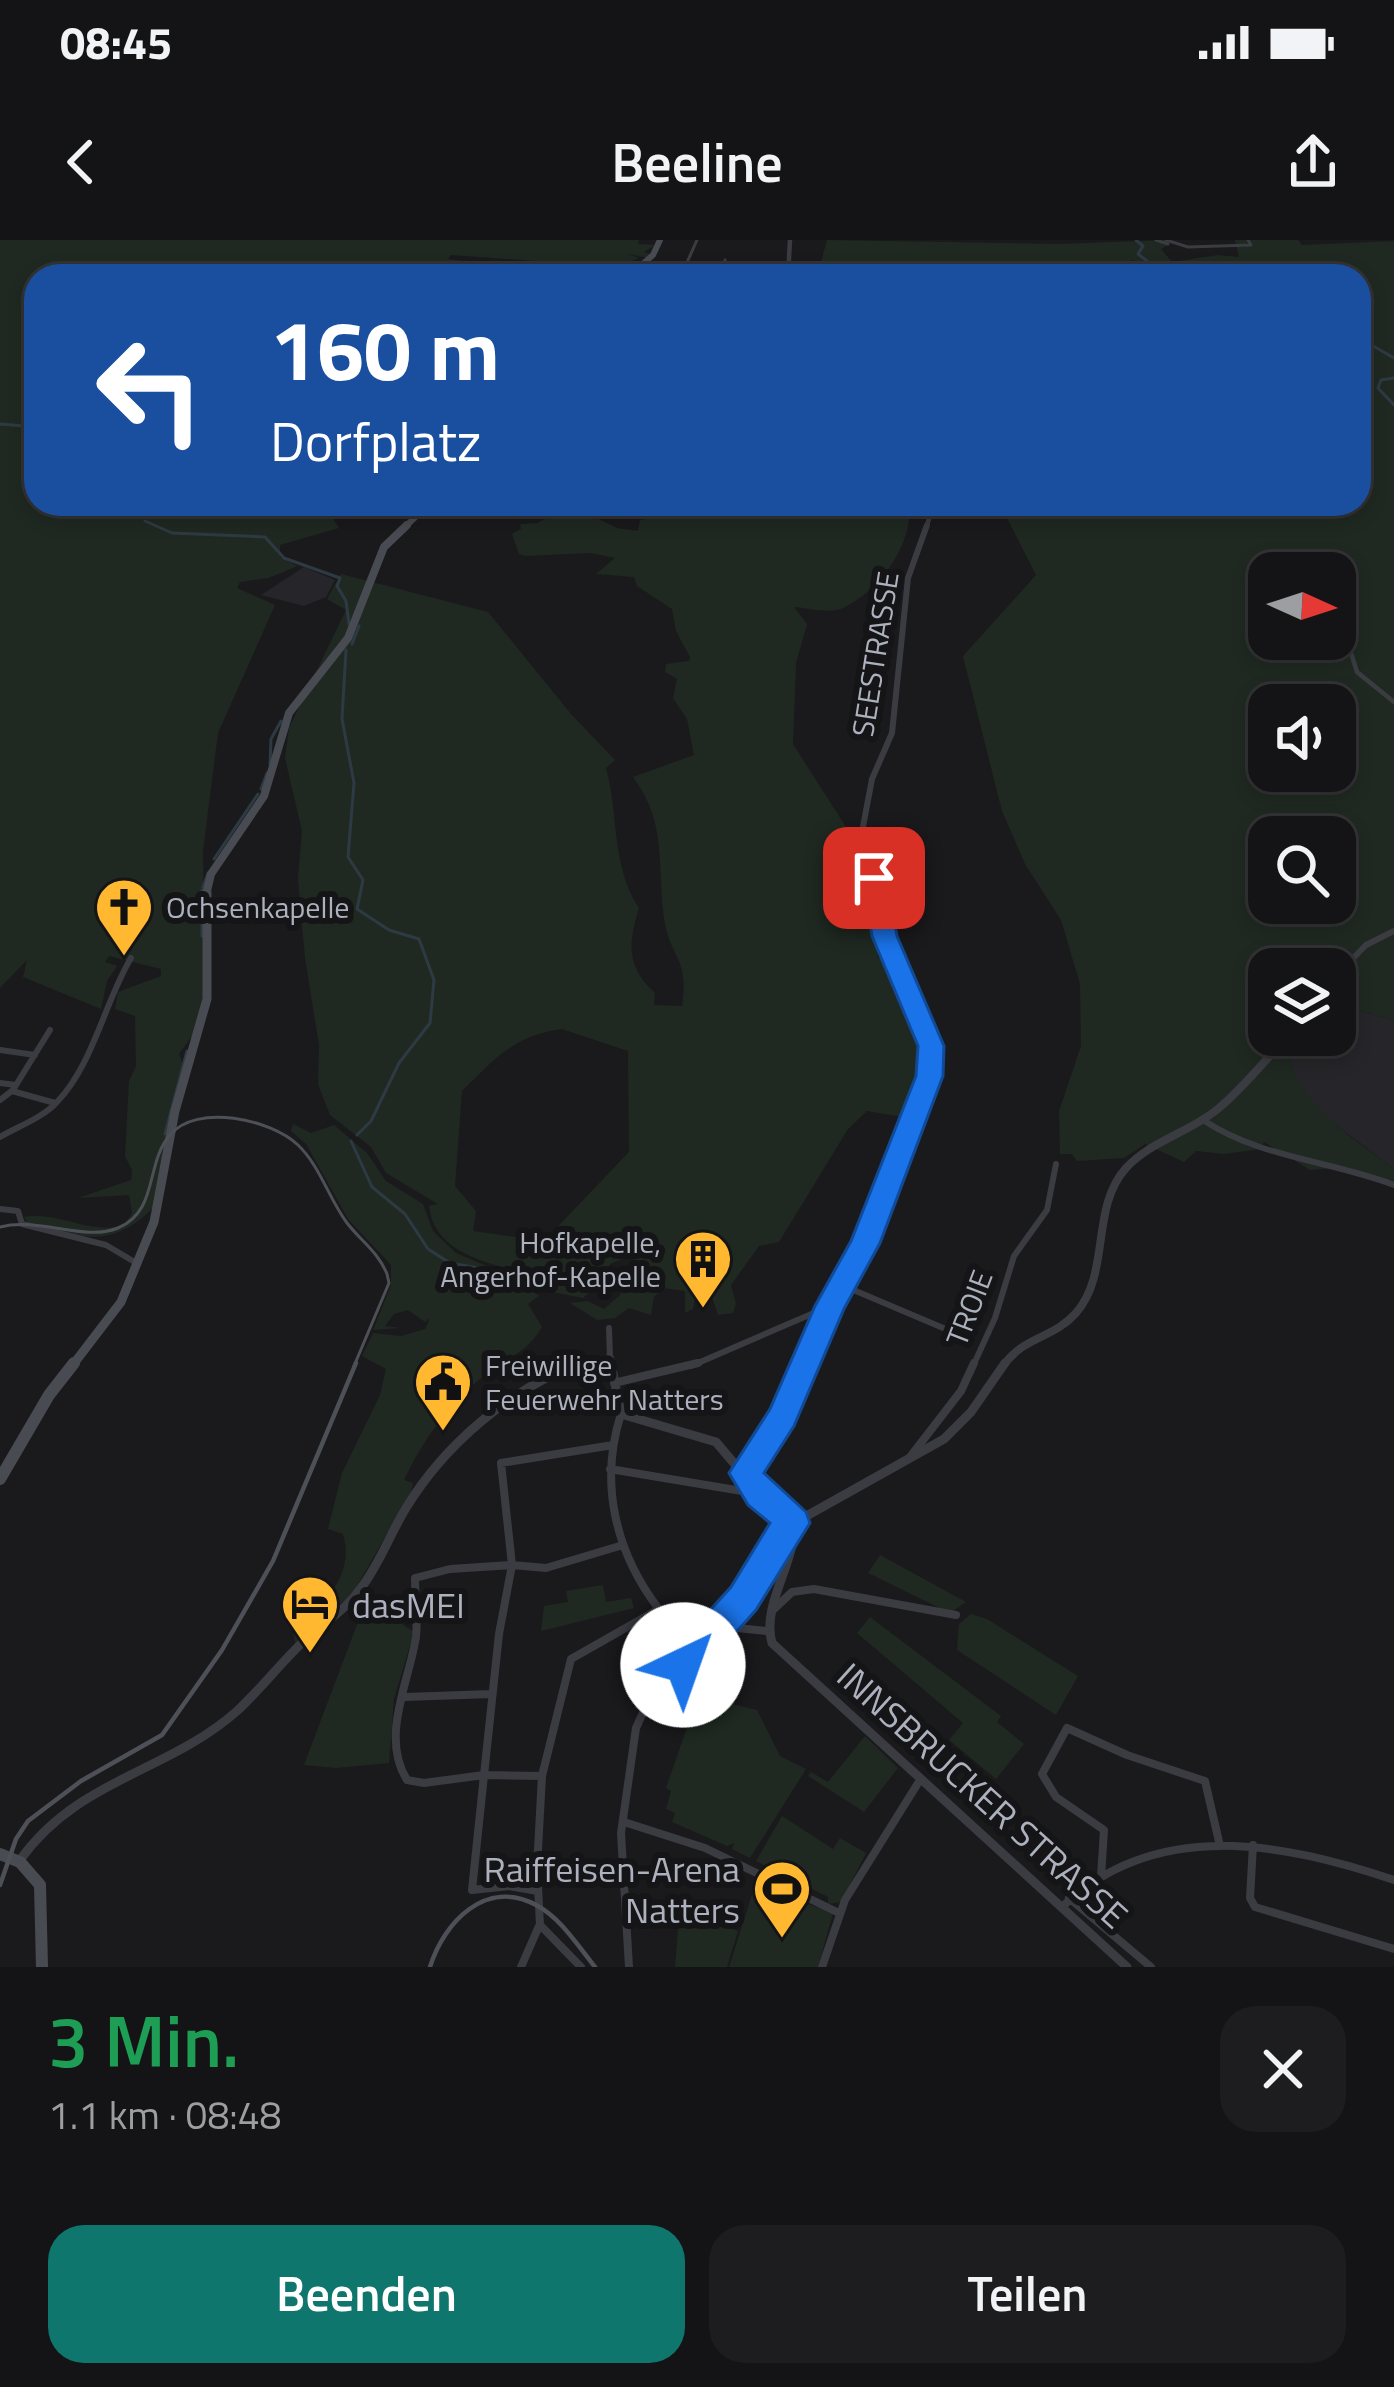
<!DOCTYPE html>
<html lang="de">
<head>
<meta charset="utf-8">
<style>
  :root { --surface:#141416; --page:#1d1d1f; --text:#f1f3f6; --muted:#9d9ea1; --line:#333335; --accent:#0f766e }
  body { margin:0; font-family:"Titillium Web",sans-serif; background:var(--page); color:var(--text); height:100vh; display:flex; flex-direction:column; font-size:45px; white-space:nowrap }
  * { box-sizing:border-box; margin:0 }
  p { font-size:39px; color:var(--muted) }
  .icon { flex:none; width:66px; height:66px; fill:none; stroke:currentColor; stroke-width:2; stroke-linecap:round; stroke-linejoin:round }
  .map { position:relative; height:1727px; overflow:hidden }
  .details { display:flex; flex-direction:column; background:var(--surface); flex:1 }
  .details>* { flex:none }
  .guide { position:absolute; left:24px; top:24px; width:1347px; height:252px; border-radius:36px; box-shadow:0 6px 18px #0003,0 0 0 3px var(--line); background:#1a4fa0; color:#fff; overflow:hidden }
  .needle { width:78px; rotate:93deg }
  .fabs { position:absolute; left:1248px; top:312px; display:grid; gap:24px }
  .fabs a { display:grid; place-items:center; width:108px; height:108px; border-radius:24px; background:var(--surface); box-shadow:0 6px 18px #0003,0 0 0 3px var(--line); font-size:60px }
  .pin { position:absolute; display:grid; place-items:center; width:102px; height:102px; color:#fff; margin:-51px; border-radius:24px; box-shadow:0 6px 18px #0006 }
  .me { position:absolute; width:132px; margin:-66px; rotate:42deg; stroke-linejoin:round; filter:drop-shadow(0 0 9px #0008) }
  .turn { display:flex; align-items:center; gap:42px; height:252px; padding:0 48px; font-size:54px }
  .turn .icon { width:156px; height:156px; stroke-width:2.5 }
  .turn b { display:block; font-size:84px; line-height:102px }
  .round { display:grid; place-items:center; flex:none; width:126px; height:126px; border-radius:36px; background:var(--page) }
  .summary { display:flex; align-items:center; justify-content:space-between; height:204px; padding:0 48px }
  h1 { font-size:72px; font-weight:600; line-height:90px; color:#1e9e55 }
  .primary-button { display:flex; gap:24px; margin-top:auto; padding:24px 48px }
  .primary-button a { flex:1; height:138px; border-radius:36px; background:var(--accent); color:#fff; font-size:48px; font-weight:600; line-height:138px; text-align:center }
  .primary-button a+a { background:var(--page); color:var(--text) }
  .status { display:flex; justify-content:space-between; align-items:center; height:84px; padding:0 60px; background:var(--surface); direction:ltr }
  .status svg { height:33px; fill:currentColor }
  header { display:flex; justify-content:space-between; align-items:center; height:156px; padding:0 48px; background:var(--surface); font-size:54px; font-weight:600 }
  .map>svg:first-child { display:block }
  .built { fill:#26262a }
  .green { fill:#1f2921; fill-rule:evenodd }
  .lines { fill:none; stroke-linecap:round; stroke-linejoin:round }
  .stream { stroke:#2e3a43; stroke-width:3 }
  .minor-far3 { stroke:#3b3c42; stroke-width:3 }
  .minor-far2 { stroke:#3b3c42; stroke-width:4.5 }
  .minor-far1 { stroke:#3b3c42; stroke-width:6 }
  .minor { stroke:#3b3c42; stroke-width:8 }
  .tertiary-far3 { stroke:#3b3c42; stroke-width:4.5 }
  .tertiary-far2 { stroke:#3b3c42; stroke-width:6 }
  .tertiary-far1 { stroke:#3b3c42; stroke-width:8 }
  .tertiary { stroke:#3b3c42; stroke-width:9 }
  .secondary-far3 { stroke:#494b52; stroke-width:6 }
  .secondary-far2 { stroke:#494b52; stroke-width:8 }
  .secondary-far1 { stroke:#494b52; stroke-width:9 }
  .secondary { stroke:#494b52; stroke-width:12 }
  .tram-far1 { stroke:#4e5057; stroke-width:3 }
  .tram { stroke:#4e5057; stroke-width:4.5 }
  .route { fill:#1a73e8; stroke:#114b97; stroke-width:3 }
  .labels { text-anchor:middle; dominant-baseline:central; stroke-width:12; stroke-linejoin:round; paint-order:stroke }
  .street-label { font-size:30px; fill:#acb1bd; stroke:#151518 }
  .poi-label { font-size:30px; fill:#acb1bd; stroke:#151518; text-anchor:start }
  .near-poi-label { font-size:36px; fill:#acb1bd; stroke:#151518; text-anchor:start }
  .near-street-label { font-size:36px; fill:#acb1bd; stroke:#151518 }
</style>
</head>
<body>
<div class="status"><b>08:45</b><svg viewBox="0 0 49 12"><path d="M0 12V9h3v3zM5 12V6h3v6zM10 12V3h3v9zM15 12V0h3v12zM26 1h20v11H26zM47 4h2v5h-2z"/></svg></div>
<header><svg class="icon" aria-label="back" viewBox="0 0 24 24"><path d="M15 5l-7 7 7 7"/></svg>Beeline<svg class="icon" aria-label="share" viewBox="0 0 24 24"><path d="M12 15V3M7 8l5-5 5 5M5 13v7h14v-7"/></svg></header>
<div class="map">
<svg width="1394" height="1727" viewBox="0 0 1394 1727">
  <rect width="100%" height="100%" fill="#1a1a1d"/>
  <path class="built" d="M304,327L335,340L326,357L304,366L261,355Z
    M1355,770L1394,780V929L1318,871L1295,839L1289,819L1305,795H1335V771Z"/>
  <path class="green" d="M0,0H639L638,4L655,5L644,12L651,14L648,18L628,14L639,18L627,23L633,28L451,15L448,19L579,36H36V264H334L329,272L339,288L280,305V317L298,326L268,338L240,342L237,348L275,365L218,493L203,610L204,750L197,789L179,814L184,827L164,907L155,966C110,1011 83,997 28,984L24,977C60,971 93,997 125,984L132,973L129,955L78,958L131,940L132,930L125,916L129,841L136,826L135,776L115,769L118,752L161,736V729L109,716L105,722L117,726L107,741L101,769L23,737L27,720L0,748Z
    M827,0L1059,4L1165,0L1168,5L1161,9L1172,22L1218,15L1239,17L1235,0H1298L1302,5L1394,1V780L1355,770L1335,771V729H1269V795H1305L1289,819C1306,871 1353,897 1394,929V948L1347,927L1310,930L1264,902L1260,909L1224,914L1196,911L1184,922L1145,904L1124,918L1077,921L1072,914H1060L1059,871L1081,806L1080,744L1061,680L1025,624L1002,571L963,416L1036,335L1006,276L990,264H1359V36H1160L1133,20L1129,22L1133,36H790V32L818,33ZM1269,333H1335V399H1269ZM1269,465H1335V531H1269ZM1269,597H1335V663H1269Z
    M674,264L909,267C913,305 878,352 843,368C829,374 808,368 794,367L807,384L796,423L793,504L855,601L869,642L878,718H891C926,787 939,803 909,878L867,871L848,889L779,1002L759,1006L731,1045L736,1064L733,1073L718,1075L711,1054L696,1052L693,1069L685,1073V1051L663,1048L654,1057L651,1075L629,1068L615,1078L597,1080L570,1063L588,1061L604,1069L621,1054L617,1050L639,1012L610,1024L607,1036L583,1058L546,1051L537,1038C499,1023 435,1019 429,966L438,964L386,933L371,907L330,875L318,844L319,805L305,718L298,639L302,591L285,518L289,488L346,370L327,359L341,334L488,372L571,474L615,520L606,528C619,575 611,626 639,668C628,703 626,727 655,753L654,765L682,766C689,718 672,720 665,684C656,629 669,585 633,537L694,515L687,479L673,458L677,439L665,432L666,424L689,421L690,417L676,391L672,369L637,346L634,337L596,334L615,318L591,313L525,316L519,314L512,294L521,289L520,284L537,283L572,266L617,288L638,291L640,280L663,275ZM562,789L628,811L629,912L544,1001L473,991L476,971L455,946L462,851C495,818 515,795 562,789Z
    M293,884L311,893L334,885L367,913L386,941L423,964L433,991L456,1013L512,1037L539,1056L528,1064L542,1087C528,1111 514,1114 493,1129C453,1157 424,1198 404,1240L413,1243L411,1252L353,1353L295,1403L290,1377C325,1369 355,1335 343,1294L328,1289L342,1233L380,1155L386,1129L362,1116L373,1093L401,1096L425,1089L430,1078L425,1082L408,1070L394,1074L385,1086L400,1088L373,1090L391,1045V1025L348,979L306,904L291,891Z
    M880,1315L966,1362L950,1373L868,1333Z
    M603,1345L606,1362L631,1358L634,1368L541,1391L544,1366L568,1362L566,1351Z
    M367,1358H378L380,1363L399,1360L398,1381L414,1392L394,1459L389,1523L336,1528L304,1525Z
    M971,1374L987,1379L1078,1436L1056,1475L957,1410L959,1384Z
    M870,1377L1001,1476L997,1482L1024,1504L996,1539L949,1500L963,1483L857,1393Z
    M698,1456L757,1470L780,1516L806,1529L750,1618L732,1609L734,1603L727,1606L672,1582L675,1573L666,1569L671,1551L666,1548Z
    M865,1496L898,1528L864,1572L808,1536L811,1532L828,1542Z
    M782,1576L833,1609L840,1598L866,1613L841,1662L828,1664V1657L756,1621Z
    M755,1645L833,1673L818,1727H729Z
    M679,1677L704,1678L738,1691L727,1727H675Z"/>
  <g class="lines">
    <path class="stream" d="M1136,0L1143,6L1138,14L1165,35L1191,36
      M1203,36H1210
      M1359,98L1394,118
      M1394,138L1381,140L1378,148L1394,165
      M0,184L36,187
      M114,267L142,278
      M145,281L172,293L265,297L284,318L340,338L337,346L346,361L349,384
      M352,404L359,386
      M346,410L342,479L354,543L348,617L363,640L357,669L389,690L419,699L434,740L430,783L399,823L371,881L357,895
      M270,524L271,499L281,481
      M261,549L267,533
      M214,619L258,554
      M203,647L208,633
      M202,650V696
      M165,894L187,811
      M351,901L372,947L405,974L428,1009L450,1023L478,1028"/>
    <path class="minor-far3" d="M1156,0L1168,4
      M1166,0L1188,7L1251,5L1248,0
      M725,20L723,28L788,35
      M629,36H658
      M681,36L697,0"/>
    <path class="minor-far2" d="M1345,394L1357,432L1394,462"/>
    <path class="minor-far1" d="M1335,737L1366,705L1394,691
      M0,810L35,815
      M0,843L16,845
      M12,851L55,863
      M0,860L13,850L50,790
      M1203,880C1260,918 1332,921 1394,945
      M0,897C17,887 44,877 57,862C93,825 105,761 131,718
      M0,969L18,971L22,984L106,1005L138,1024
      M844,1046L955,1093
      M609,1088L610,1118
      M691,1126L830,1066
      M973,1126L995,1078L1014,1016L1047,970L1056,924"/>
    <path class="minor" d="M614,1143L698,1123
      M621,1174C599,1242 615,1311 658,1368C669,1383 686,1394 699,1407
      M613,1205L501,1223L512,1325L546,1328L623,1305
      M910,1217L961,1151L974,1123
      M610,1229L760,1254
      M512,1325L499,1394L484,1535L424,1543L407,1540C380,1497 409,1442 416,1397C418,1378 415,1357 415,1338L450,1329Z
      M774,1369L792,1352L814,1349L956,1375
      M689,1395L717,1386L767,1391
      M405,1457L491,1454
      M624,1582L705,1608L839,1673
      M1253,1605L1250,1658L1255,1667L1394,1709
      M1101,1637L1104,1590L1056,1557L1042,1534L1067,1488L1127,1515L1205,1541L1220,1606
      M538,1651L509,1646L472,1650L484,1535L542,1536
      M1069,1658L1151,1727
      M1062,1667C1156,1577 1283,1603 1394,1640
      M521,1727L539,1686
      M581,1727L540,1685L537,1628L542,1536L571,1419L659,1369
      M629,1727L621,1593L636,1488L646,1466L743,1358L783,1290L792,1284
      M822,1727L845,1660L920,1540"/>
    <path class="tertiary-far3" d="M788,36L790,0
      M926,288L934,264"/>
    <path class="tertiary-far2" d="M876,655L862,592L872,539L892,493L908,338L927,285"/>
    <path class="tertiary-far1" d="M572,1126L610,1118L612,1126
      M804,1126L865,1003L932,827C929,767 889,713 875,652
      M1003,1126C1024,1096 1053,1099 1076,1073C1111,1033 1090,968 1126,928C1152,900 1191,892 1219,868C1244,847 1266,819 1289,795"/>
    <path class="tertiary" d="M611,1123L621,1174L716,1202L760,1254L794,1283
      M746,1233L782,1176L805,1123
      M794,1283L944,1199L971,1172L1005,1123
      M794,1283C796,1324 761,1364 772,1403L1127,1727
      M20,1620C79,1538 167,1533 237,1471C262,1448 282,1421 307,1398C326,1381 347,1369 361,1348C380,1323 390,1294 406,1268C445,1204 510,1149 580,1123"/>
    <path class="secondary-far3" d="M629,36L653,15L660,0
      M404,288L429,264"/>
    <path class="secondary-far2" d="M206,655L211,634L264,556L289,473L348,398L384,307L407,285"/>
    <path class="secondary-far1" d="M72,1126L121,1062L154,982L175,871L207,759V652"/>
    <path class="secondary" d="M0,1239L49,1155L74,1123
      M0,1614L20,1622L40,1645L42,1727"/>
    <path class="tram-far1" d="M0,987C40,977 84,1002 118,988C159,971 145,923 170,895C197,863 270,879 298,905C320,926 329,959 347,983C361,1001 379,1013 387,1034L389,1043L354,1126"/>
    <path class="tram" d="M0,1645L16,1599L28,1581L81,1541L162,1495L222,1410L273,1321L356,1123
      M430,1727C444,1682 486,1638 536,1665C561,1678 578,1706 595,1727"/>
  </g>
  <path class="route" d="M874,631L886,638L897,696L944,806L943,836L880,1003L844,1069L794,1186L764,1233L806,1272L810,1283L756,1370L696,1437L683,1442L671,1437L665,1425L671,1413L731,1347L770,1283L748,1265L729,1233L770,1169L815,1066L851,1001L916,836L918,806L872,696L862,638Z"/>
  <defs>
    <symbol id="church-pin" viewBox="-11 -11 22 30"><path d="M0 17L-7.5 6A9.5 9.5 0 1 1 7.5 6Z" fill="#ffb830" stroke="#151518"/><path d="M-1.2-6h2.4v3.5h3.3v2.4h-3.3V6h-2.4V-.1h-3.3v-2.4h3.3Z" fill="#111"/></symbol>
    <symbol id="building-pin" viewBox="-11 -11 22 30"><path d="M0 17L-7.5 6A9.5 9.5 0 1 1 7.5 6Z" fill="#ffb830" stroke="#151518"/><path d="M-4-6H4V6H1V3H-1V6H-4ZM-2.5-4.3h1.7v1.8h-1.7ZM.8-4.3h1.7v1.8H.8ZM-2.5-1h1.7V.8h-1.7ZM.8-1h1.7V.8H.8Z" fill="#111"/></symbol>
    <symbol id="civic-pin" viewBox="-11 -11 22 30"><path d="M0 17L-7.5 6A9.5 9.5 0 1 1 7.5 6Z" fill="#ffb830" stroke="#151518"/><path d="M-.6-6.5H3V-4.5H.6V-3L4-1V1h2V6H-6V1h2V-1L-.6-3ZM-1.2 2.5V6h2.4V2.5Z" fill="#111"/></symbol>
    <symbol id="hotel-pin" viewBox="-11 -11 22 30"><path d="M0 17L-7.5 6A9.5 9.5 0 1 1 7.5 6Z" fill="#ffb830" stroke="#151518"/><path d="M-6-4.5h1.5V1H6V5H4.5V3h-9V5H-6ZM-4 0a1.8 1.8 0 1 1 3.6 0ZM.5 0V-2.5h3Q6-2.5 6 0Z" fill="#111"/></symbol>
    <symbol id="stadium-pin" viewBox="-11 -11 22 30"><path d="M0 17L-7.5 6A9.5 9.5 0 1 1 7.5 6Z" fill="#ffb830" stroke="#151518"/><path d="M0-5a6.5 5 0 1 0 0 10a6.5 5 0 1 0 0-10ZM-3.5-1.8h7v3.6h-7Z" fill="#111"/></symbol>
  </defs>
  <g fill-rule="evenodd">
    <use href="#church-pin" x="91" y="634" width="66" height="90"/>
    <use href="#building-pin" x="670" y="986" width="66" height="90"/>
    <use href="#civic-pin" x="410" y="1109" width="66" height="90"/>
    <use href="#hotel-pin" x="277" y="1331" width="66" height="90"/>
    <use href="#stadium-pin" x="749" y="1616" width="66" height="90"/>
  </g>
  <g class="labels">
    <g class="street-label">
      <text transform="translate(875 414) rotate(-81)">SEESTRASSE</text>
      <text transform="translate(969 1068) rotate(-69)">TROIE</text>
    </g>
    <g class="poi-label">
      <text x="166" y="667">Ochsenkapelle</text>
      <text x="661" y="1002" text-anchor="end">Hofkapelle,<tspan x="661" dy="34">Angerhof-Kapelle</tspan></text>
      <text x="485" y="1125">Freiwillige<tspan x="485" dy="34">Feuerwehr Natters</tspan></text>
    </g>
    <g class="near-poi-label">
      <text x="352" y="1364">dasMEI</text>
      <text x="740" y="1628" text-anchor="end">Raiffeisen-Arena<tspan x="740" dy="41">Natters</tspan></text>
    </g>
    <g class="near-street-label">
      <text transform="translate(983 1555) rotate(42)">INNSBRUCKER STRASSE</text>
    </g>
  </g>
</svg>
<div class="fabs">
<a><svg class="needle" viewBox="-14 -14 28 28"><path d="M0-13l5 13h-10z" fill="#e53935"/><path d="M0 13l5-13h-10z" fill="#9d9ea1"/></svg></a>
<a><svg class="icon" aria-label="sound" viewBox="0 0 24 24"><path d="M4 9h4l5-4v14l-5-4H4zM17 9q2 3 0 6"/></svg></a>
<a><svg class="icon" aria-label="search" viewBox="0 0 24 24"><circle cx="10" cy="10" r="6"/><path d="M15 15l6 6"/></svg></a>
<a><svg class="icon" aria-label="layers" viewBox="0 0 24 24"><path d="M12 4l9 5-9 5-9-5zM3 14l9 5 9-5"/></svg></a>
</div>
<div class="pin" style="left:874px;top:638px;background:#d93025"><svg class="icon" aria-label="arrive" viewBox="0 0 24 24"><path d="M6 21V4h12l-3 4 3 4H6"/></svg></div>
<svg class="me" style="left:683px;top:1425px" viewBox="-20 -20 40 40"><circle r="19" fill="#fff"/><path d="M0-13L10 11 0 6-10 11z" fill="#1a73e8"/></svg>
<div class="guide">
<div class="turn"><svg class="icon" aria-label="left" viewBox="0 0 24 24"><path d="M17 20v-9H6M10 6l-5 5 5 5"/></svg><div><b>160 m</b>Dorfplatz</div></div>
</div>
</div>
<section class="details">
<div class="summary"><div><h1>3 Min.</h1><p>1.1 km · 08:48</p></div><a class="round"><svg class="icon" aria-label="close" viewBox="0 0 24 24"><path d="M6 6l12 12M18 6L6 18"/></svg></a></div>
<div class="primary-button"><a>Beenden</a><a>Teilen</a></div>
</section>
</body>
</html>
